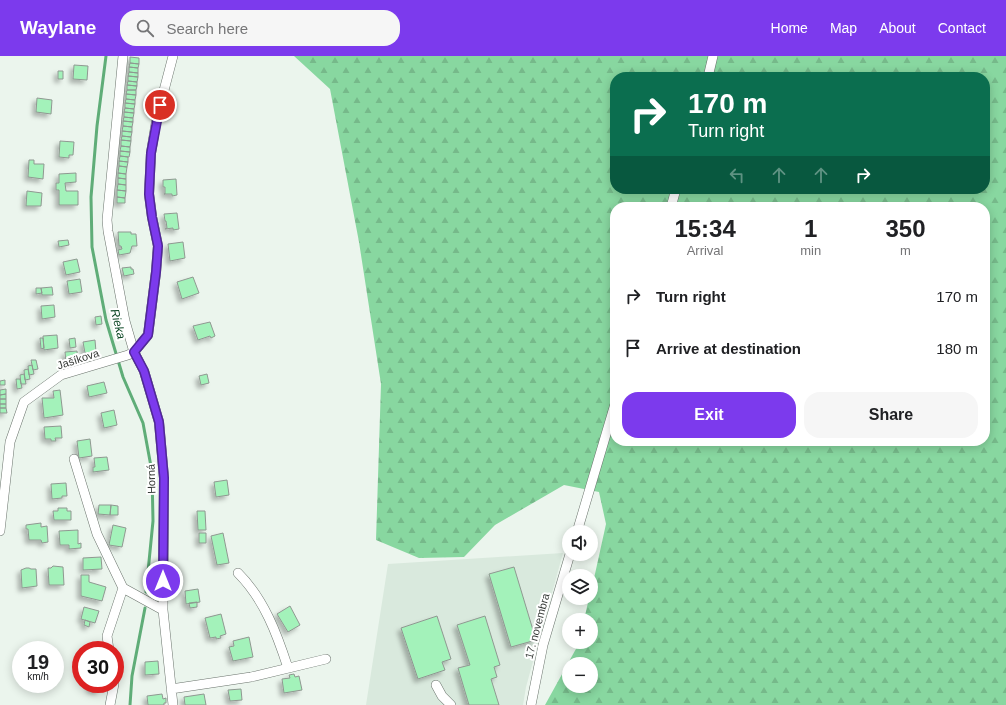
<!DOCTYPE html>
<html lang="en">
<head>
<meta charset="utf-8">
<style>
  :root { --surface:#fff; --page:#f6f6f6; --text:#202124; --muted:#757577; --accent:#7c3aed }
  body { margin:0; font-family:Arial,sans-serif; background:var(--page); color:var(--text); height:100vh; display:flex; flex-direction:column; font-size:15px; white-space:nowrap }
  * { box-sizing:border-box; margin:0 }
  p { font-size:13px; color:var(--muted) }
  .icon { flex:none; width:22px; height:22px; fill:none; stroke:currentColor; stroke-width:2; stroke-linecap:round; stroke-linejoin:round }
  .map { position:relative; flex:1; overflow:hidden }
  .drawer { position:absolute; left:610px; top:146px; width:380px; height:244px; display:flex; flex-direction:column; background:var(--surface); border-radius:16px; box-shadow:0 2px 10px #0003 }
  .drawer>* { flex:none }
  .guide { position:absolute; left:610px; top:16px; width:380px; height:122px; border-radius:16px; box-shadow:0 2px 10px #0003; background:#0b6e4f; color:#fff; overflow:hidden }
  .fabs { position:absolute; left:562px; top:469px; display:grid; gap:8px }
  .fabs a { display:grid; place-items:center; width:36px; height:36px; border-radius:50%; background:var(--surface); box-shadow:0 2px 10px #0003; font-size:20px }
  .speed { position:absolute; left:12px; top:585px; display:flex; gap:8px; font-size:20px; font-weight:700; text-align:center }
  .speed>* { display:grid; place-content:center; width:52px; height:52px; border-radius:50%; background:var(--surface); box-shadow:0 2px 10px #0003; line-height:1 }
  .speed small { font-size:10px; font-weight:400 }
  .speed .limit { border:6px solid #d22; background:#fff; color:#111 }
  .pin { position:absolute; display:grid; place-items:center; width:34px; height:34px; color:#fff; margin:-17px; border:2px solid #fff; border-radius:50%; box-shadow:0 1px 4px #0007 }
  .me { position:absolute; width:44px; margin:-22px; rotate:0deg; stroke-linejoin:round; filter:drop-shadow(0 0 3px #0008) }
  .turn { display:flex; align-items:center; gap:14px; height:84px; padding:0 12px; font-size:18px }
  .turn .icon { width:52px; height:52px; stroke-width:2.5 }
  .turn b { display:block; font-size:28px; line-height:34px }
  .lanes { display:flex; align-items:center; height:38px; padding:0 12px; background:#0003; justify-content:center; gap:20px; direction:ltr }
  .lanes .off { opacity:.35 }
  .eta { display:flex; justify-content:space-evenly; align-items:center; height:68px; text-align:center }
  .eta b { font-size:24px; font-weight:700; line-height:28px }
  .primary-button { display:flex; gap:8px; margin-top:auto; padding:8px 12px }
  .primary-button a { flex:1; height:46px; border-radius:16px; background:var(--accent); color:#fff; font-size:16px; font-weight:700; line-height:46px; text-align:center }
  .primary-button a+a { background:var(--page); color:var(--text) }
  ul { padding:0; list-style:none }
  li { display:flex; align-items:center; gap:12px; height:52px; padding:0 12px }
  li div { flex:1 }
  li b { display:block; font-size:15px }
  li em { font-style:normal }
  header { display:flex; align-items:center; gap:24px; box-sizing:border-box; height:56px; padding:0 20px; background:var(--accent); color:#fff }
  header strong { font-size:19px }
  nav { display:flex; gap:22px; margin-inline-start:auto; font-size:14px }
  .search { width:280px; height:36px; background:var(--page); display:flex; align-items:center; gap:10px; box-sizing:border-box; padding:0 14px; border-radius:16px; color:var(--muted); font-size:15px }
  .map>svg:first-child { display:block }
  .built { fill:#d9e9dd }
  .forest { fill:url(#forest-firs); fill-rule:evenodd }
  .lines { fill:none; stroke-linecap:round; stroke-linejoin:round }
  .stream { stroke:#5fad78; stroke-width:3 }
  .building { fill:#a3f2ba; stroke:#8f9891; filter:url(#shadow) }
  .minor-casing { stroke:#6a736c; stroke-width:10 }
  .minor { stroke:#fff; stroke-width:9 }
  .route-casing { stroke:#51269a; stroke-width:10 }
  .route { stroke:#7c3aed; stroke-width:7 }
  .labels { text-anchor:middle; dominant-baseline:central; stroke-width:4; stroke-linejoin:round; paint-order:stroke }
  .street-label { font-size:11px; fill:#353936; stroke:#fff }
  .water-label { font-size:12px; font-style:italic; fill:#0d4926; stroke:#fff }
</style>
</head>
<body>
<header>
<strong>Waylane</strong>
<div class="search"><svg class="icon" aria-label="search" viewBox="0 0 24 24"><circle cx="10" cy="10" r="6"/><path d="M15 15l6 6"/></svg>Search here</div>
<nav><a>Home</a><a>Map</a><a>About</a><a>Contact</a></nav>
</header>
<div class="map">
<svg width="1006" height="649" viewBox="0 0 1006 649">
  <defs>
    <pattern id="forest-firs" width="22" height="20" patternUnits="userSpaceOnUse"><rect width="22" height="20" fill="#88d7a0"/><path d="M5 1l3.5 6h-7zM16 11l3.5 6h-7z" fill="#76b98a"/></pattern>
    <filter id="shadow"><feDropShadow dx="-3.5" dy="3.5" stdDeviation="2" flood-color="#0004"/></filter>
  </defs>
  <rect width="100%" height="100%" fill="#ebf5ed"/>
  <path class="built" d="M563,497L526,631L523,649H366L388,508Z"/>
  <path class="forest" d="M294,0H1006V649H545L577,591L578,586H591V564H584L589,542H591V536L606,468L599,436L564,429L495,469L464,501L419,502L376,484L381,328L359,186L330,33ZM615,21H985V133H615ZM615,151H985V385H615ZM569,608H591V630H569Z"/>
  <g class="lines">
    <path class="stream" d="M106,0L97,70L91,141L92,191L106,264L123,321L143,367L152,416L153,465L146,536
      M130,649L132,620L145,552"/>
  </g>
  <path class="building" d="M130,1L139,2V8L130,7Z
    M130,7L139,8L138,12L129,11Z
    M74,9L88,10L87,24L73,23Z
    M129,11L138,12V17L129,16Z
    M58,15H63V23H58Z
    M129,16L138,17V21L128,20Z
    M128,20L138,21L137,26L128,25Z
    M128,25L137,26V30L127,29Z
    M127,29L137,30L136,34H127Z
    M127,34H136V39L126,38Z
    M126,38L136,39L135,44L126,43Z
    M37,42L52,44L51,58L36,56Z
    M126,43L135,44V48L125,47Z
    M125,47L135,48L134,53L125,52Z
    M125,52L134,53V57L124,56Z
    M124,56L134,57L133,62L124,61Z
    M124,61L133,62V66L123,65Z
    M123,65L133,66L132,71L123,70Z
    M123,70L132,71V76L122,75Z
    M122,75L132,76L131,81L122,80Z
    M122,80L131,81V85L121,84Z
    M121,84L131,85L130,91L121,90Z
    M60,85L74,86L73,99H69V102L59,101Z
    M121,90L130,91V96L120,95Z
    M120,95L130,96L129,101L120,100Z
    M120,100L128,101V106L119,105Z
    M29,104H34V108H44L43,123L28,121Z
    M119,105L128,106L127,111L119,110Z
    M119,110L127,111L126,118L118,117Z
    M76,117V126L65,127L66,135H78V149H59V134H56V127H59V118Z
    M118,117L126,118V123L118,122Z
    M118,122L126,123V129L118,128Z
    M176,123L177,139L172,140V138H164H165V131H163V124Z
    M118,128L126,129V135L117,134Z
    M117,134L126,135L125,142L117,141Z
    M27,135L42,137L41,150H26Z
    M117,141L125,142V147H117Z
    M177,157L179,173L173,174V172L165,173L167,172L166,165H165L164,158Z
    M118,176H131V178H136L137,190H132L130,197L119,199L118,194L122,193L121,190H119Z
    M68,184L69,189L59,191L58,185Z
    M183,186L185,202L170,205L168,188Z
    M77,203L80,216L66,219L63,206Z
    M131,211V213H133L134,218L124,220L122,212Z
    M193,221L199,237L182,243L177,226Z
    M80,223L82,236L69,238L67,225Z
    M52,231L53,239H42L41,232Z
    M36,232H41L42,237L36,238Z
    M54,249L55,261L42,263L41,250Z
    M101,260L102,268L96,269L95,261Z
    M210,266L215,280L211,282L210,280L198,284L193,270Z
    M57,279L58,292L44,294L43,280Z
    M40,282H43L44,292L41,293Z
    M75,282L76,291L70,292L69,283Z
    M95,284L96,296L85,297L83,286Z
    M77,295L78,305L66,306L65,296Z
    M31,304H36L38,313L33,314Z
    M32,309L34,318L29,319L28,310Z
    M28,313L30,323L25,324L24,314Z
    M24,318L26,328H21L20,319Z
    M207,318L209,327L201,329L199,320Z
    M16,323H20L22,332L17,333Z
    M5,324V329H0V325Z
    M104,326L107,337L89,341L87,330Z
    M6,333V338L0,339V334Z
    M60,334L63,359L44,362L42,342H54L53,335Z
    M6,338V343H0V339Z
    M0,343H6V348H0Z
    M0,348H6V352H0Z
    M0,352H6L7,357H0Z
    M114,354L117,369L104,372L101,357Z
    M61,370L62,382H55L56,385H51V383H45L44,371Z
    M90,383L92,400L79,402L77,385Z
    M107,401L109,414L93,416V411H95L94,402Z
    M227,424L229,439L216,441L214,426Z
    M66,427L67,440H62V442L52,443L51,428Z
    M99,449H111L110,459L98,458Z
    M111,449L118,450V459H110Z
    M58,452H67V455H71V464H54L53,455H58Z
    M197,455H205L206,474H198Z
    M41,467V471L47,470L48,486L42,487L41,484H29L28,473H26V469Z
    M113,469L126,472L122,491L109,489Z
    M78,474V488L81,487V492L69,493V489H60L59,475Z
    M199,477H206V487H199Z
    M223,477L229,507L217,509L211,480Z
    M101,501L102,513L83,514V502Z
    M53,510L63,511L64,529H49L48,512H51Z
    M514,511L536,584L511,591L489,518Z
    M26,512H29L31,513H36L37,530L22,532L21,514Z
    M81,519H89V526L106,531L102,545L81,540Z
    M198,533L200,546L186,548L185,535Z
    M197,546V551L190,552L189,547Z
    M290,550L300,569L288,576L277,558Z
    M84,551L99,555L95,567L81,563Z
    M221,558L226,578L220,580L221,582L216,583V581L210,582L205,562Z
    M437,560L451,603L442,606L445,614L418,623L401,572Z
    M485,560L500,609L494,611L497,621L491,623L499,649H469L458,612L470,609L457,569Z
    M85,564L90,566L89,571L84,569Z
    M249,581L253,601L233,605L229,591L234,590L233,585Z
    M158,605L159,618L145,619V606Z
    M294,618L295,621L299,620L302,634L284,637L282,623L290,622L289,619Z
    M89,628H100L99,635L90,633L91,628Z
    M241,633L242,644L230,645L228,634Z
    M162,638L163,643L166,642V647H164V649H148L147,640Z
    M204,638L206,649H185L184,641Z"/>
  <g class="lines">
    <defs>
      <path id="minor" d="M123,0L107,164L108,175L125,265L134,296L144,315L159,366L164,422L163,554L173,649
        M708,21L713,0
        M671,151L676,133
        M74,403L97,478L123,532
        M0,475L10,386L24,346L61,319L128,299L134,296L148,279L156,216L158,190L152,161L149,138L151,97L157,61L173,0
        M577,476L615,348
        M238,517C264,543 277,578 288,612
        M109,594L107,580L123,532L163,554
        M436,629L442,640L451,649
        M171,633L251,621L326,603
        M110,649L114,628
        M531,649L543,589L570,498"/>
    </defs>
    <use href="#minor" class="minor-casing"/>
    <use href="#minor" class="minor"/>
  </g>
  <g class="lines">
    <defs>
      <path id="route" d="M160,49L151,97L149,138L152,161L158,190L156,216L148,279L134,296L144,315L159,366L164,422L163,525"/>
    </defs>
    <use href="#route" class="route-casing"/>
    <use href="#route" class="route"/>
  </g>
  <g class="labels">
    <g class="street-label">
      <text transform="translate(78 303) rotate(-18)">Jašíkova</text>
      <text transform="translate(151 423) rotate(-92)">Horná</text>
      <text transform="translate(537 570) rotate(-75)">17. novembra</text>
    </g>
    <g class="water-label">
      <text transform="translate(118 268) rotate(76)">Rieka</text>
    </g>
  </g>
</svg>
<div class="fabs">
<a><svg class="icon" aria-label="sound" viewBox="0 0 24 24"><path d="M4 9h4l5-4v14l-5-4H4zM17 9q2 3 0 6"/></svg></a>
<a><svg class="icon" aria-label="layers" viewBox="0 0 24 24"><path d="M12 4l9 5-9 5-9-5zM3 14l9 5 9-5"/></svg></a>
<a>+</a>
<a>−</a>
</div>
<div class="speed"><div>19<small>km/h</small></div><div class="limit">30</div></div>
<div class="pin" style="left:160px;top:49px;background:#d93025"><svg class="icon" aria-label="arrive" viewBox="0 0 24 24"><path d="M6 21V4h12l-3 4 3 4H6"/></svg></div>
<svg class="me" style="left:163px;top:525px" viewBox="-20 -20 40 40"><circle r="17" fill="#7c3aed" stroke="#fff" stroke-width="3"/><path d="M0-11L8 9 0 5-8 9z" fill="#fff"/></svg>
<div class="guide">
<div class="turn"><svg class="icon" aria-label="right" viewBox="0 0 24 24"><path d="M7 20v-9h11M14 6l5 5-5 5"/></svg><div><b>170 m</b>Turn right</div></div>
<div class="lanes"><svg class="icon off" aria-label="left" viewBox="0 0 24 24"><path d="M17 20v-9H6M10 6l-5 5 5 5"/></svg><svg class="icon off" aria-label="ahead" viewBox="0 0 24 24"><path d="M12 20V5M6 11l6-6 6 6"/></svg><svg class="icon off" aria-label="ahead" viewBox="0 0 24 24"><path d="M12 20V5M6 11l6-6 6 6"/></svg><svg class="icon" aria-label="right" viewBox="0 0 24 24"><path d="M7 20v-9h11M14 6l5 5-5 5"/></svg></div>
</div>
<section class="drawer">
<div class="eta">
<div><b>15:34</b><p>Arrival</p></div>
<div><b>1</b><p>min</p></div>
<div><b>350</b><p>m</p></div>
</div>
<ul>
<li><svg class="icon" aria-label="right" viewBox="0 0 24 24"><path d="M7 20v-9h11M14 6l5 5-5 5"/></svg><div><b>Turn right</b></div><em>170 m</em></li>
<li><svg class="icon" aria-label="arrive" viewBox="0 0 24 24"><path d="M6 21V4h12l-3 4 3 4H6"/></svg><div><b>Arrive at destination</b></div><em>180 m</em></li>
</ul>
<div class="primary-button"><a>Exit</a><a>Share</a></div>
</section>
</div>
</body>
</html>
